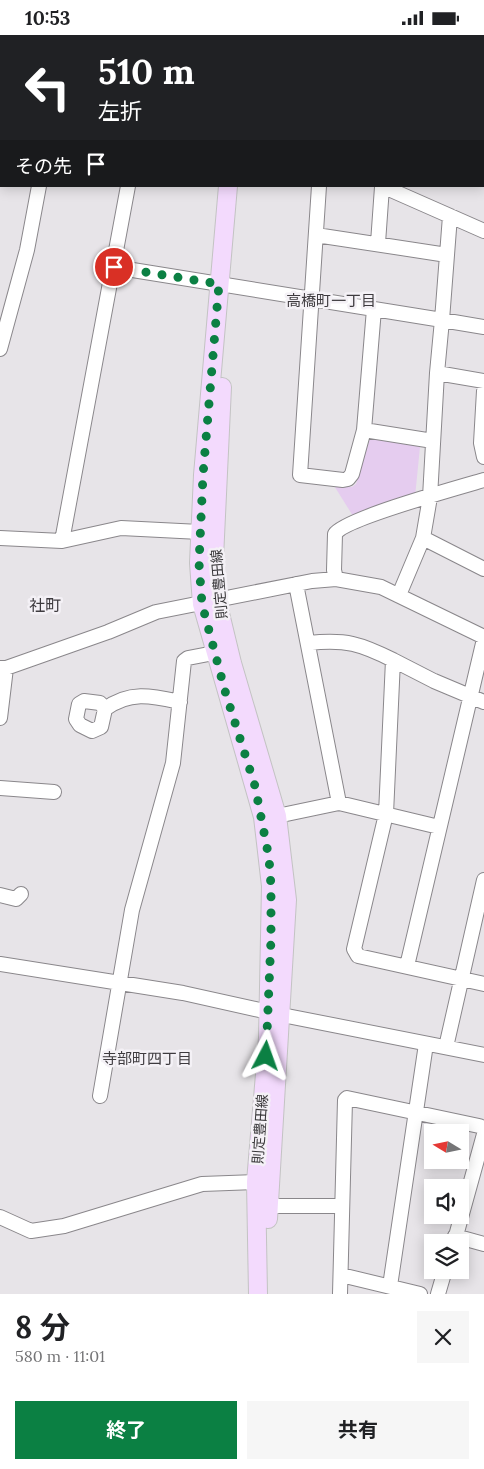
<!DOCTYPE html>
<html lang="ja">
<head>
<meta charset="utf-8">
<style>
  :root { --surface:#fff; --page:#f6f6f6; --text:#202124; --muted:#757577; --accent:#0b8043 }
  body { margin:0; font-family:Lora,"Noto Sans JP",serif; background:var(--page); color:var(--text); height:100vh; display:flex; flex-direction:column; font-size:19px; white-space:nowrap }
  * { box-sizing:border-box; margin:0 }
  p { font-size:16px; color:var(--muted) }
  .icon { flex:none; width:28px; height:28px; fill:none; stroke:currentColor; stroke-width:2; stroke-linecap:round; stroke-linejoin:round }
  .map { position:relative; height:1259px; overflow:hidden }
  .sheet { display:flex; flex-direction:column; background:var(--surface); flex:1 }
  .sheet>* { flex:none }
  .top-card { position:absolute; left:0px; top:0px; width:485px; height:152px; box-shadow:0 2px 12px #0003; background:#202124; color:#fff; overflow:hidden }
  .needle { width:32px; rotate:280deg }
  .tools { position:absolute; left:424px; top:1089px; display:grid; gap:10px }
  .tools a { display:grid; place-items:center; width:45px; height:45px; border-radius:0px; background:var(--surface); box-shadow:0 2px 12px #0003; font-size:25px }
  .pin { position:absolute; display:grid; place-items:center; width:42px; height:42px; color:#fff; margin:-21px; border:2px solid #fff; border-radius:50%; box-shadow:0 1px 5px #0007 }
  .me { position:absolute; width:55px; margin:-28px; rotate:4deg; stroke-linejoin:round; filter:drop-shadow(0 0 4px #0008) }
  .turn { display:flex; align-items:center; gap:18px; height:105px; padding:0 15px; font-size:22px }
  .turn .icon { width:65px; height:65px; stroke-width:2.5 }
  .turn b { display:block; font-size:35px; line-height:42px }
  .then { display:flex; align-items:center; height:48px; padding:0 15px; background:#0003; gap:10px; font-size:19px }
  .round { display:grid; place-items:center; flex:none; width:52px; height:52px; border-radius:0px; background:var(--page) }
  .overview { display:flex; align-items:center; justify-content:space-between; height:85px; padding:0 15px }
  h1 { font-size:30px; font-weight:700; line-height:38px }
  .cta { display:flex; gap:10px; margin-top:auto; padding:10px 15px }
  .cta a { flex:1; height:58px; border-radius:0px; background:var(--accent); color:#fff; font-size:20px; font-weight:700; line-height:58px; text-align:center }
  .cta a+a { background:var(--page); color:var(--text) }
  .status { display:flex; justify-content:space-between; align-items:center; height:35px; padding:0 25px; background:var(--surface); direction:ltr }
  .status svg { height:14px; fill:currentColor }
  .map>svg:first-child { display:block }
  .green { fill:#e5ccef }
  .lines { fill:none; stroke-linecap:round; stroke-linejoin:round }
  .minor-casing { stroke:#8a878b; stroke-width:16 }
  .major-casing { stroke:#c3c3c3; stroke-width:20 }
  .minor { stroke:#fff; stroke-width:14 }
  .major { stroke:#f3dafd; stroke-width:18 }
  .route { stroke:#0b8043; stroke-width:9; stroke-dasharray:0 16.2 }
  .labels { text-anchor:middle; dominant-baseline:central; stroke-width:5; stroke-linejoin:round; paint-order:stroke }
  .street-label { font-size:14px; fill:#373638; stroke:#f4f1f6 }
  .neighbourhood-label { font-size:15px; fill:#3e3b3f; stroke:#f4f1f6 }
  .quarter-label { font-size:16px; fill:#3e3b3f; stroke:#f4f1f6 }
</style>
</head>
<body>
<div class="status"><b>10:53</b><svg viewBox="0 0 49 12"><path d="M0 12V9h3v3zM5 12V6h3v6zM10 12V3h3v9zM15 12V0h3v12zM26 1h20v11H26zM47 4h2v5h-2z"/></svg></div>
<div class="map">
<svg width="484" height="1259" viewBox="0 0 484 1259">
  <rect width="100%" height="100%" fill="#e7e4e8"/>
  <path class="green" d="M371,400L420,412L415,462L353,481L333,449L352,452L356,449Z"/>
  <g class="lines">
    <defs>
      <path id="minor" d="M24,0V1
        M113,0V1
        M329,1V0
        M406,1V0
        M484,127V128
        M319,151L300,440L343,445L348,444L352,439L364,395L374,274
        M382,151L484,196
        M450,181L442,285L484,292
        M316,200L447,220
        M378,208L382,152
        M114,232L442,285L437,338L484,346
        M0,314L27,215L39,151
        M484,356L481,408L484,422
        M364,395L433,406
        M0,503L62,506L121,493L200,497
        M423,503L484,534
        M62,506L128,151
        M336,544L334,535L335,499C344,484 460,452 484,445
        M296,549L339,768
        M399,560L423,503L430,462L437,338
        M309,608C346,604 361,609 393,625
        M0,633H6L108,597L156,577L312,546L336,544L381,552L484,602
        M484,667L434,646L393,625L386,779L354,914L358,921L484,949
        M105,674L100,668L84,666L79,669L76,684L80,690L92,696L101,692L105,674C130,655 153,661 180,667
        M0,683L6,633
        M0,753L54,757
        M277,781L339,768L439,792
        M0,860L16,864L21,859
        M0,929L183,958L282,980L484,1020
        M407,931L484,604
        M446,1012L484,845
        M100,1061L132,875L173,728L184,626L188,623L214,618
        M268,1171H341
        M0,1182L31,1196L64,1191L202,1149L256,1147
        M455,1201L484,1209
        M454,1208L484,1099
        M341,1240L420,1259
        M390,1251L426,1009
        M340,1259L345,1065L347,1063L479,1091L484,1093V1096
        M438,1259L445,1235"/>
      <path id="major" d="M394,0L397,1
        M245,1V0
        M228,151L203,440L199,528L202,569L263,782L271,851L268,1003L256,1147L258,1259
        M222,352L214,523L217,566L232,628L277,781L287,865L268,1184"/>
    </defs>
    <use href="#minor" class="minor-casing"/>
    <use href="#major" class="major-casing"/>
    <use href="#minor" class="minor"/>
    <use href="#major" class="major"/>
  </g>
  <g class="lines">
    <path class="route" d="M114,232L219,249L203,440L199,528L202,569L225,656L255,751L269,823L271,851V904L266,1021"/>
  </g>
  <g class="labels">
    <g class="street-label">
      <text transform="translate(219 549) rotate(-95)">則定豊田線</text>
      <text transform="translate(260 1094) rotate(-86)">則定豊田線</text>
    </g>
    <g class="neighbourhood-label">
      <text x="331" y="265">高橋町一丁目</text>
      <text x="147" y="1023">寺部町四丁目</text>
    </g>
    <g class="quarter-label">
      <text x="45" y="570">社町</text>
    </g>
  </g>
</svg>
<div class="tools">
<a><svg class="needle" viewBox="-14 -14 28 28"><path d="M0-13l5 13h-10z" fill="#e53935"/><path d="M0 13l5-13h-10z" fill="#757577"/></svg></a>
<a><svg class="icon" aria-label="sound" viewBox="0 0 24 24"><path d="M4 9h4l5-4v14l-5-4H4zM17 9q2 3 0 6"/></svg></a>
<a><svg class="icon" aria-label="layers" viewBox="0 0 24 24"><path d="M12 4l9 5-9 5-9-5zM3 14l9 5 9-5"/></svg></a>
</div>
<div class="pin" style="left:114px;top:232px;background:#d93025"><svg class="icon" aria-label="arrive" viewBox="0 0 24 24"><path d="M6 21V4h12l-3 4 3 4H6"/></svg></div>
<svg class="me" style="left:266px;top:1021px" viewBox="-20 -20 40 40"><path d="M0-17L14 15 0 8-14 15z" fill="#0b8043" stroke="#fff" stroke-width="4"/></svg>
<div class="top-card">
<div class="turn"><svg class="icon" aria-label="left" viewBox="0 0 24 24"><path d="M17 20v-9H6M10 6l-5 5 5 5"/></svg><div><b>510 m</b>左折</div></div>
<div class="then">その先<svg class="icon" aria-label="arrive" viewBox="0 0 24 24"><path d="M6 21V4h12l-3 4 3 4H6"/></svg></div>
</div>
</div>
<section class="sheet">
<div class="overview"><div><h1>8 分</h1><p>580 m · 11:01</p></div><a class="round"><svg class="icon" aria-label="close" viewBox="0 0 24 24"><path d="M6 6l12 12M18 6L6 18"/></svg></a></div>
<div class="cta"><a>終了</a><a>共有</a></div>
</section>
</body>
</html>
